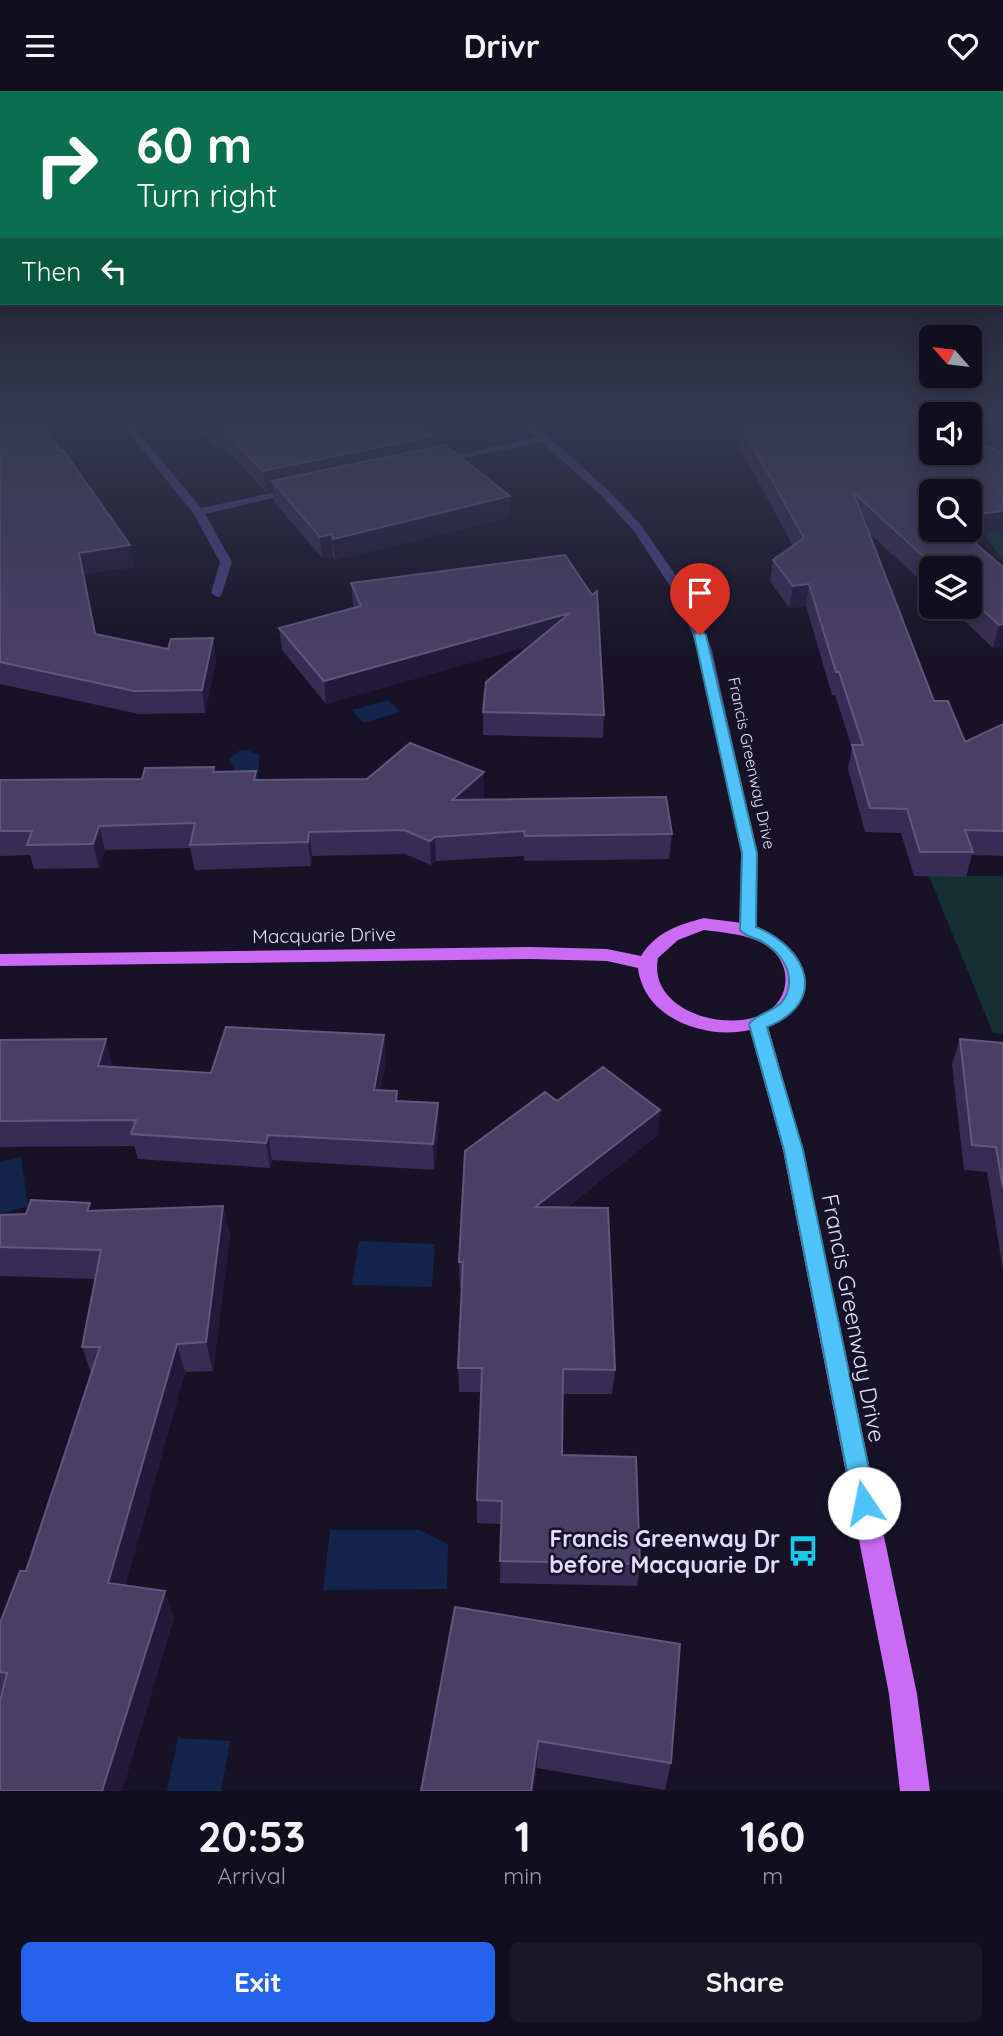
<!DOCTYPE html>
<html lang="en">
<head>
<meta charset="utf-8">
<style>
  :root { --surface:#110e1d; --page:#1a1726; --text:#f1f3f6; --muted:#9c9ca4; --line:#302e3b; --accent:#2563eb }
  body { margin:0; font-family:Quicksand,sans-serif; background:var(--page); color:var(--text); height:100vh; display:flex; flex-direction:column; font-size:26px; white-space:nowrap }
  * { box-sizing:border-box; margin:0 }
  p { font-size:23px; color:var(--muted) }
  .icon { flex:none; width:38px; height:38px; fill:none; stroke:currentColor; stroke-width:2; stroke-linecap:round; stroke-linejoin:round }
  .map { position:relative; height:1700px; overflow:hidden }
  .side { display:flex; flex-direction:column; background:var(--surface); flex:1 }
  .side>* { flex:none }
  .top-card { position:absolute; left:0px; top:0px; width:1004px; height:214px; box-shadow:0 4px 18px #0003,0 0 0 2px var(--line); background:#0b6e4f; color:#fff; overflow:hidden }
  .needle { width:46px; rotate:298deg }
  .buttons { position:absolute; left:919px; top:234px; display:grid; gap:14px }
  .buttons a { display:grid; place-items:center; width:63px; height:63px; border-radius:10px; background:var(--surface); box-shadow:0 4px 18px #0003,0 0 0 2px var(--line); font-size:35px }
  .pin { position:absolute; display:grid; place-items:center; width:60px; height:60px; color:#fff; margin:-72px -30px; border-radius:50% 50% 50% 0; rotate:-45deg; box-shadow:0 0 7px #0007 }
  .pin .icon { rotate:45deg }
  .me { position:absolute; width:77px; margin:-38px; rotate:349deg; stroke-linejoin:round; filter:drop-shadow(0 0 5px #0008) }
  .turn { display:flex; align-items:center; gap:24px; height:147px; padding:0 21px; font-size:32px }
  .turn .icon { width:91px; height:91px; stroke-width:2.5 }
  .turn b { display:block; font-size:49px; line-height:60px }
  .then { display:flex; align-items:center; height:66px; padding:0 21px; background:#0003; gap:14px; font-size:26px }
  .eta { display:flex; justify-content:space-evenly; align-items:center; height:119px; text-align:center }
  .eta b { font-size:42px; font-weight:700; line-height:49px }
  .action { display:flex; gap:14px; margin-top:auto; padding:14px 21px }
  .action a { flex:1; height:80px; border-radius:10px; background:var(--accent); color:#fff; font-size:28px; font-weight:700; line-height:80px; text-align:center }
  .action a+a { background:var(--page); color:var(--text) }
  header { display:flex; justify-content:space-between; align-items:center; height:91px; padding:0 21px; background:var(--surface); font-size:32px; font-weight:700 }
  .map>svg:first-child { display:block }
  .green { fill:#153030 }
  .water { fill:#13254a }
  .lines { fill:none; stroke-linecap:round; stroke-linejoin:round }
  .minor { fill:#474182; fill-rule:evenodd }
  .major { fill:#c96bf3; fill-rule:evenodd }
  .wall { fill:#372c53 }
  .shaded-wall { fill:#221a3a }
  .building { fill:#493f65; stroke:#61577d; stroke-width:2 }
  .route { fill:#4fc3f7; stroke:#337fa1; stroke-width:2 }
  .labels { text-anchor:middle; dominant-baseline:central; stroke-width:5; stroke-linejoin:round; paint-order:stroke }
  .far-street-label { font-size:16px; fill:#e1dbfc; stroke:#171227 }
  .street-label { font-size:19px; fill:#e1dbfc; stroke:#171227 }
  .near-street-label { font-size:23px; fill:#e1dbfc; stroke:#171227 }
  .near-poi-label { font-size:23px; font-weight:bold; fill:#e1dbfc; stroke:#171227; text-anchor:end }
</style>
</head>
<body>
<header><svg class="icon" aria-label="menu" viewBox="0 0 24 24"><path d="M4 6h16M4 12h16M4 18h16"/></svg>Drivr<svg class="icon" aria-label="heart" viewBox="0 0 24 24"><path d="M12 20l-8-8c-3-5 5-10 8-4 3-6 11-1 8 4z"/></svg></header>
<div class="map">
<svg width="1003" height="1700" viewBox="0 0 1003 1700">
  <rect width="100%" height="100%" fill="#171227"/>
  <path class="green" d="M901,330H931V362H970V330H1003V470L970,422V401Z
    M929,785H1003V943L993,942Z"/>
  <path class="water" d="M389,609L400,621L363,632L352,619Z
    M247,659L260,665L257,691L228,693L235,680L229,668L239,660Z
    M21,1066L28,1115L0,1123V1071Z
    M359,1150L435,1153L432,1196L352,1194Z
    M330,1439H420L448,1453L447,1498L323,1499Z
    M178,1647L230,1650L221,1700H167Z"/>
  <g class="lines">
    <path class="minor" d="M119,330H129L201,417L296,397L302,400L205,423L232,471L221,505L217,506L211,502L220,471L193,422Z
      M520,330H531L609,400L641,434L683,495L703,537L712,559L757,762V839L754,843L748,845L739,839L741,762L698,559L690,537L670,495L633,439L601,404L541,351L436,373L431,370L536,346Z"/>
    <path class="major" d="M704,827C720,830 738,830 753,835C783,846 815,873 799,907C794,920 782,931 768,936L803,1059L917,1603L930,1700H900L889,1603L783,1059L750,939C706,949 644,928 638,877L607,870L531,868L0,875V863L531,856L607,858L641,865C656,841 678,834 704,827ZM704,839C726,842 753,843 771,858C794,878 789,912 761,924C722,941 648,918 658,867L678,849Z"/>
  </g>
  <path class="wall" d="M0,330L60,360L130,454L134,476L83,483L96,543L168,558L213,547L216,570L205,622L139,623L0,593Z
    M192,330H465V331L426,339L433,345L434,356L510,405V426L335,469L333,465L322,467L274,411L273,399L266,401L223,355L217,356Z
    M726,330H890L909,337L1003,362V441L966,445L1003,476V555L993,557L950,516H970V478H931V499L867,440L934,610L965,651L1003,633V765L972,764L966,786L914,785L901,742L865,741L848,678L852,657L835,604H832L806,515L789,517L770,490L773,469L793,455Z
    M565,464L604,624L603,647L483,644V621L529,555L326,613L282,559L279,537L354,517L353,513L351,492Z
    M215,681L257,689L367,688L484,681V705L480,708L672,743L669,768L524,770V765L436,770L431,774L405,763L312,765L311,775L195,779L190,757L105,759L99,777L34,778L30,764L0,765V689L142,688Z
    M384,944L386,969L380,999L398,1010L438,1012L439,1037L434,1079L272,1069L270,1077L138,1068L134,1055L0,1056V949L112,973V976L211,982Z
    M960,948L1003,952V1179L987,1081L964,1079L952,973Z
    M557,1010L658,1044L566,1117L615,1279L612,1303H563L562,1364L640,1473L637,1495L500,1492L501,1433L477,1432V1409L481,1301H459L458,1277L462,1196H460L459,1171Z
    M223,1115L230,1144L213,1280L185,1281L125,1495L174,1526L122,1700H0L1,1604L0,1603V1532L26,1480L91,1282L82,1256L96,1188L0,1185V1124Z
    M455,1516L671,1672L665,1699L537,1677Z"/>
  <path class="shaded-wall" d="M406,330H465V331L407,343Z
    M220,335L223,355L217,356L214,336Z
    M433,345L434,365L272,390L273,399L266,401L263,380Z
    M510,405V426L335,469L333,448Z
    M1003,420V441L940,448L942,439H970V424Z
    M332,443L333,465L322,467L320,446Z
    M130,454L134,476L83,483L79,462Z
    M809,493L806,515L789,517L793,495Z
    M570,522L569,544L326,613L324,590Z
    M1003,533V555L993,557L999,534Z
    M213,547L216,570L205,622L202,599Z
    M484,681V705L453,733L452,709Z
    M99,735L105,759L99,777L93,753Z
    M309,741L312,765L311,775L308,751Z
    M435,746L436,770L431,774L430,750Z
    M384,944L386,969L376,1024L374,999Z
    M106,948L112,973L105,1001L98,975Z
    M438,1012L439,1037L434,1079L433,1053Z
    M660,1019L658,1044L535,1141V1116Z
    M268,1044L272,1069L270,1077L266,1052Z
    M90,1112L99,1141L87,1120Z
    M223,1115L230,1144L213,1280L206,1251Z
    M177,1253L185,1281L119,1518L108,1492Z
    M165,1500L174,1526L122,1700H102Z
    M538,1650L537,1677L534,1700H531Z"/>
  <path class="building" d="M0,330H40L60,360L63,359L130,454L79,462L95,543L168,558L171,548L213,547L202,599L134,600L0,571Z
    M208,330H414L433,345L263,380L220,335L214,336Z
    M739,330H890L909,337L927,330L931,332V362H970V348L1003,362V420L970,424V401H931V439H960L1003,476V533L999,534L970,507V478H937L853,401L934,610H948L965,651L1003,633V740L965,739L973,761H920L907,718L870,717L852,654H863L839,581H836L809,493L793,495L773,469L804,447Z
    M445,354L510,405L333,448L332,443L320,446L272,390Z
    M565,464L592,504L597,500L604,624L483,621L486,591L570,522L324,590L279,537L361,515L351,492Z
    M410,652L484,681L452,709L666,706L672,743L525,745L524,740L435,746L430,750L404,739L309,741L308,751L190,754L195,732L99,735L93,753L27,754L32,740H0V689L142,688L145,677L214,676L213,681L256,680L254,689L367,688Z
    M226,936L384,944L374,999L397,1000L396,1010L438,1012L433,1053L268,1044L266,1052L131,1043L136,1029L0,1030V949L106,948L98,975L211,982Z
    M960,948L1003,952V1097L996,1056L972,1054Z
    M603,976L660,1019L535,1116L608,1117L615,1279L563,1278L562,1364L636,1366L640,1473L500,1470L502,1410L477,1409L482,1277H458L463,1171H459L465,1060L545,1001L557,1010Z
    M31,1109L90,1112L87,1120L223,1115L206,1251L177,1253L108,1492L165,1500L102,1700H0V1610L7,1582L0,1581V1532L20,1480H26L100,1256H82L101,1159L0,1156V1124L26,1123Z
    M455,1516L680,1553L671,1672L538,1650L531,1700H421Z"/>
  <linearGradient id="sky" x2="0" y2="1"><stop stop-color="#0d0a15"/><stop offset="0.58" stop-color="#363952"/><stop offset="1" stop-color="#363952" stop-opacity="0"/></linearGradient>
  <rect width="1003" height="568" fill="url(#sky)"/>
  <path class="route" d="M700,540L706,544L757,762L756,836C808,857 829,911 767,936L803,1059L876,1412L872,1420L864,1424L856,1420L853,1412L784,1059L749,933C756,923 772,921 781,912C786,906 789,900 789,892C790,873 776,858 759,849C752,846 745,845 740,839L742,762L694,544Z"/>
  <defs>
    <symbol id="bus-bare" viewBox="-9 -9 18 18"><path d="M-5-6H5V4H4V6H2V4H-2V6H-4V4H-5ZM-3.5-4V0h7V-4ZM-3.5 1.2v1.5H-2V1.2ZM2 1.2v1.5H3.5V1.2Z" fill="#16caec" stroke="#171227" stroke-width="2.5" paint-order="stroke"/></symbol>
  </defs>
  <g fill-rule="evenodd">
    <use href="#bus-bare" x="781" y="1438" width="44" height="44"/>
  </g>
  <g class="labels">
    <g class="far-street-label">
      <text transform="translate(752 672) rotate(78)">Francis Greenway Drive</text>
    </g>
    <g class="street-label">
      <text transform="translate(324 844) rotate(-1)">Macquarie Drive</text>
    </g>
    <g class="near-street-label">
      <text transform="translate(854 1227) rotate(79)">Francis Greenway Drive</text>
    </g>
    <g class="near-poi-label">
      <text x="780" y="1447">Francis Greenway Dr<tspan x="780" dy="26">before Macquarie Dr</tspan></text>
    </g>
  </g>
</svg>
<div class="buttons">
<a><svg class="needle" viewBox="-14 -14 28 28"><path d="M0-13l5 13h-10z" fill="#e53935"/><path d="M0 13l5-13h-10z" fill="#9c9ca4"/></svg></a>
<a><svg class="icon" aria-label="sound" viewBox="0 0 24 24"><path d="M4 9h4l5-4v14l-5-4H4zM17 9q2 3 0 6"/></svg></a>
<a><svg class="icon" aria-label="search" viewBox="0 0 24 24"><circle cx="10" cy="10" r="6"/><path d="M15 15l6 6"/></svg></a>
<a><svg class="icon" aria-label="layers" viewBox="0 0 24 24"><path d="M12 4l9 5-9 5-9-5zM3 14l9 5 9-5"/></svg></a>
</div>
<div class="pin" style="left:700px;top:544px;background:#d93025"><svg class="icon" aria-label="arrive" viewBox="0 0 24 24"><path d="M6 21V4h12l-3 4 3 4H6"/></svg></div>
<svg class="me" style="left:864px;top:1412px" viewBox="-20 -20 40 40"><circle r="19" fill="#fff"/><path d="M0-13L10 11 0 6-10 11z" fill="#4fc3f7"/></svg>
<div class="top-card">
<div class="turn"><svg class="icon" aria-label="right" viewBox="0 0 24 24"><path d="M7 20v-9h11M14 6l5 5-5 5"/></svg><div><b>60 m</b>Turn right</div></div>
<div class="then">Then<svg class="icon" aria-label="left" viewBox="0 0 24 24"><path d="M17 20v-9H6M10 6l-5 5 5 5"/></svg></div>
</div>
</div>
<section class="side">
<div class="eta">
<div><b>20:53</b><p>Arrival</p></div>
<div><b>1</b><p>min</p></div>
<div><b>160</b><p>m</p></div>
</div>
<div class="action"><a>Exit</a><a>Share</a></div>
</section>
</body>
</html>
